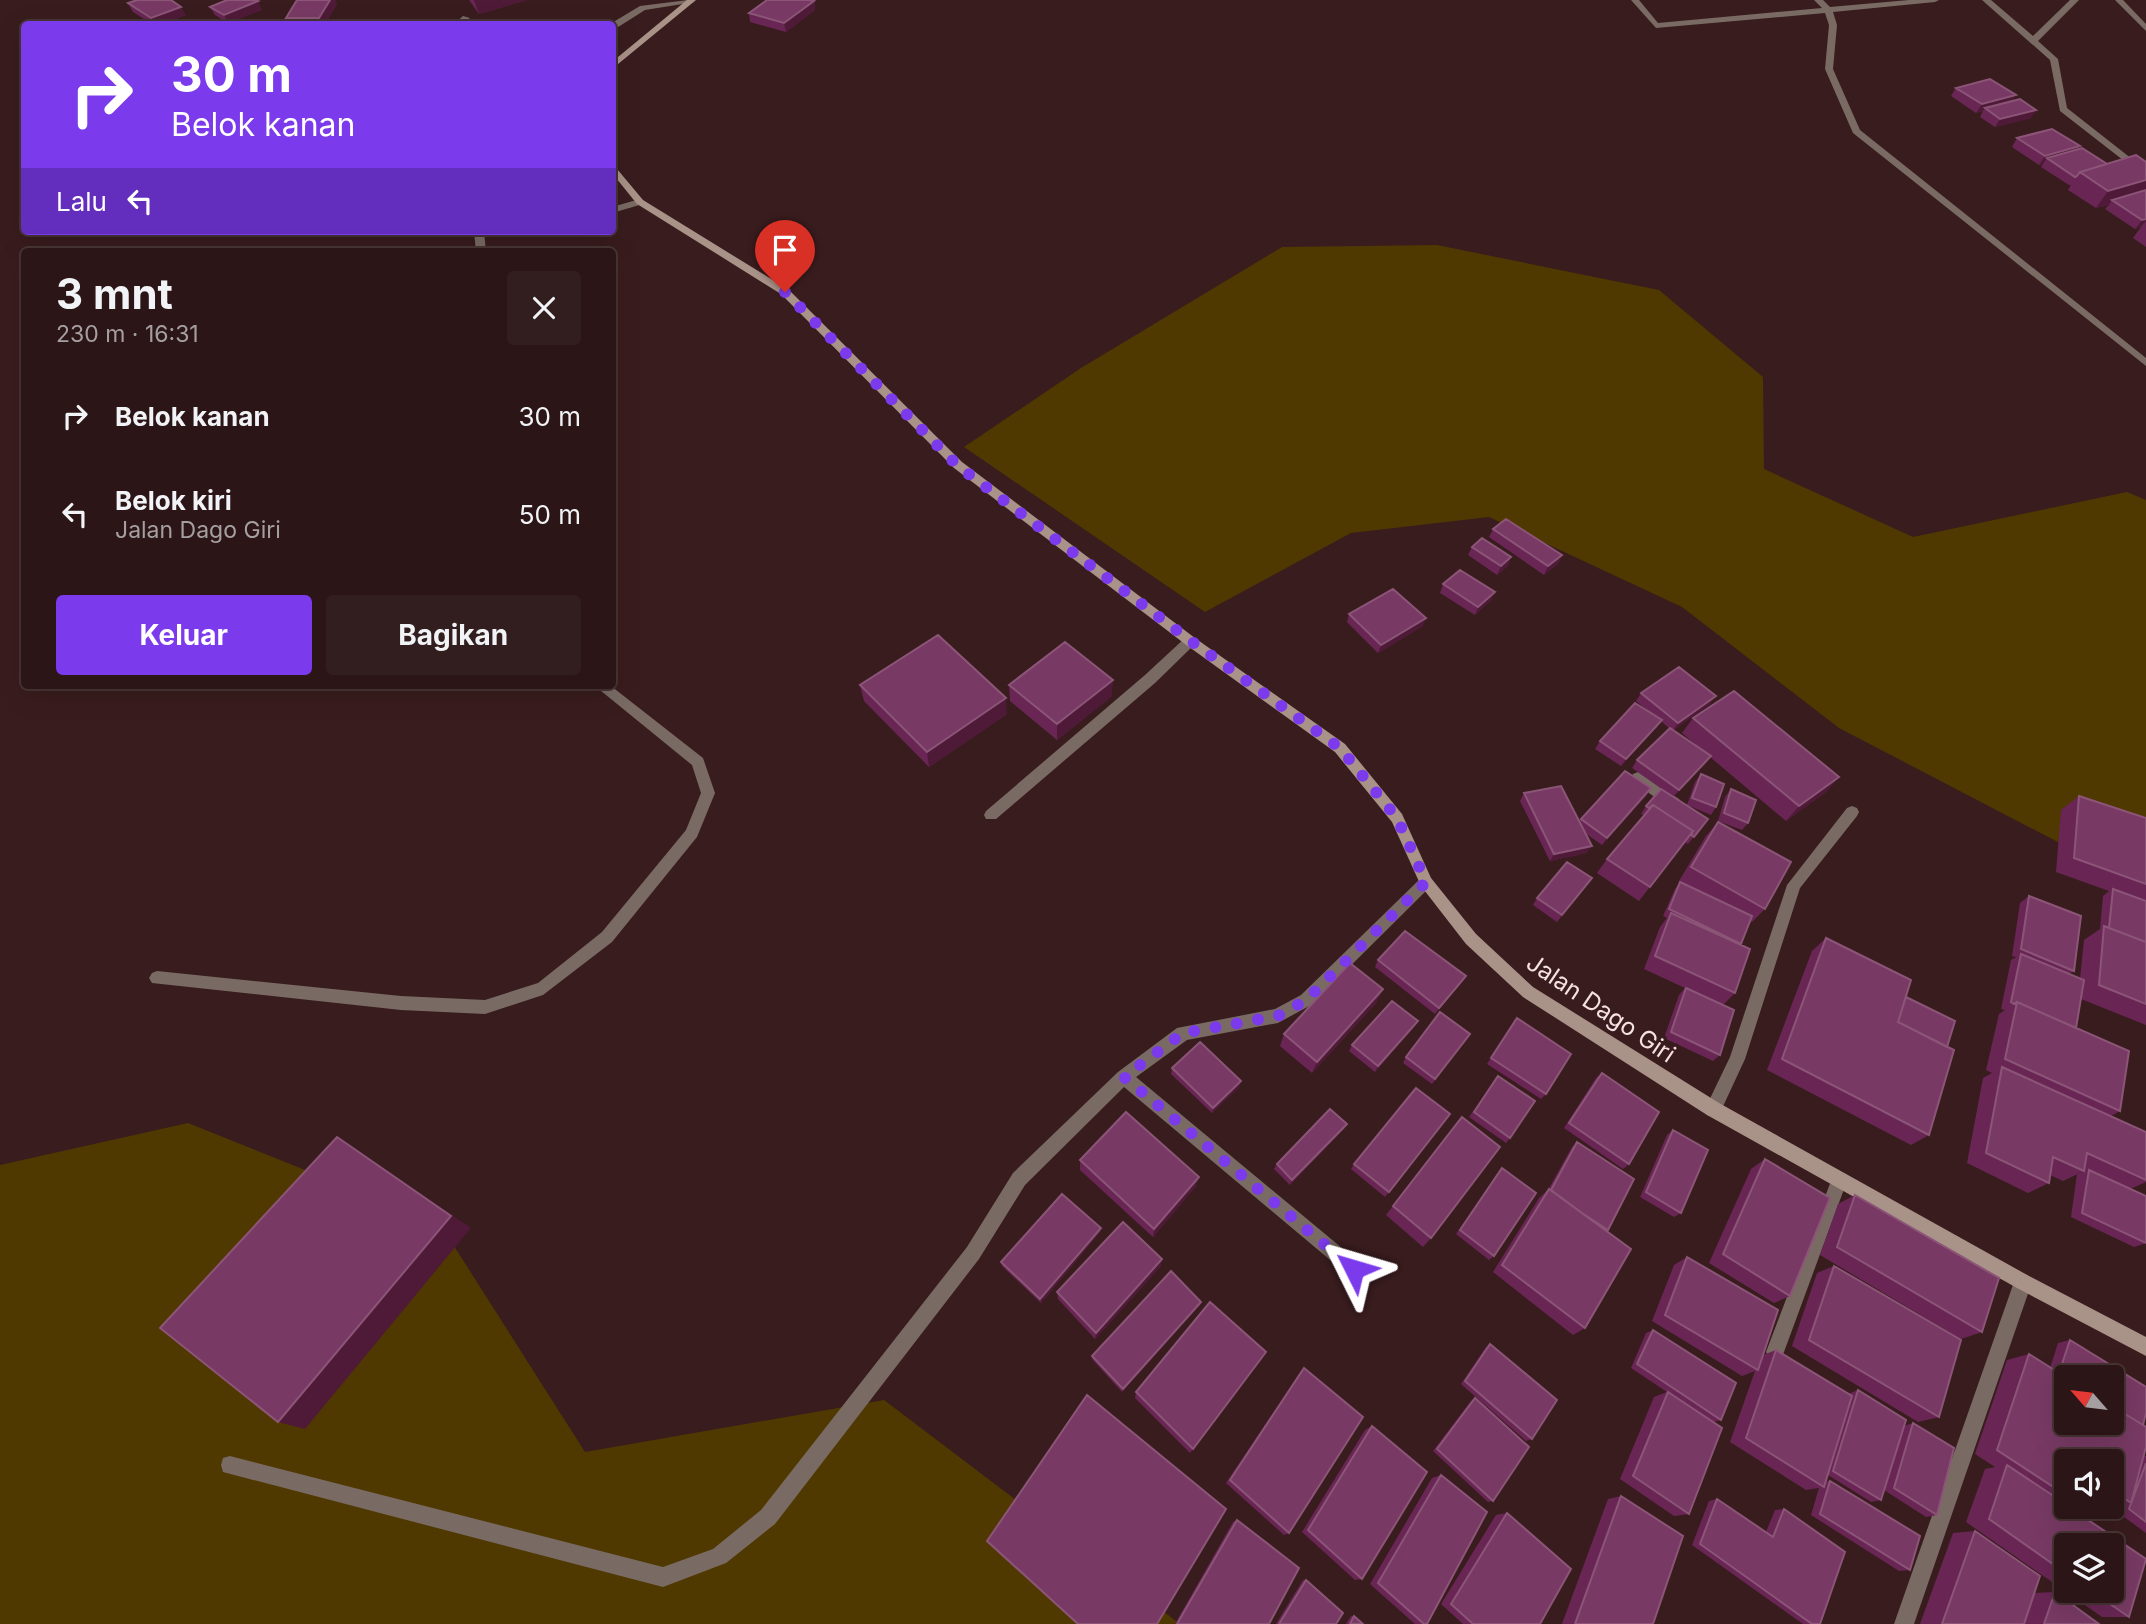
<!DOCTYPE html>
<html lang="id">
<head>
<meta charset="utf-8">
<style>
  :root { --surface:#2b1516; --page:#331e1f; --text:#f1f3f6; --muted:#a69fa1; --line:#473435; --accent:#7c3aed }
  body { margin:0; font-family:Inter,sans-serif; background:var(--page); color:var(--text); height:100vh; display:flex; flex-direction:column; font-size:26px; white-space:nowrap }
  * { box-sizing:border-box; margin:0 }
  p { font-size:23px; color:var(--muted) }
  .icon { flex:none; width:38px; height:38px; fill:none; stroke:currentColor; stroke-width:2; stroke-linecap:round; stroke-linejoin:round }
  .map { position:relative; flex:1; overflow:hidden }
  .side { position:absolute; left:21px; top:248px; width:595px; height:441px; display:flex; flex-direction:column; background:var(--surface); border-radius:7px; box-shadow:0 7px 28px #0002,0 0 0 2px var(--line) }
  .side>* { flex:none }
  .top-card { position:absolute; left:21px; top:21px; width:595px; height:214px; border-radius:7px; box-shadow:0 7px 28px #0002,0 0 0 2px var(--line); background:#7c3aed; color:#fff; overflow:hidden }
  .needle { width:46px; rotate:298deg }
  .fabs { position:absolute; left:2054px; top:1365px; display:grid; gap:14px }
  .fabs a { display:grid; place-items:center; width:70px; height:70px; border-radius:7px; background:var(--surface); box-shadow:0 7px 28px #0002,0 0 0 2px var(--line); font-size:35px }
  .pin { position:absolute; display:grid; place-items:center; width:60px; height:60px; color:#fff; margin:-72px -30px; border-radius:50% 50% 50% 0; rotate:-45deg; box-shadow:0 0 7px #0007 }
  .pin .icon { rotate:45deg }
  .me { position:absolute; width:77px; margin:-38px; rotate:310deg; stroke-linejoin:round; filter:drop-shadow(0 0 5px #0008) }
  .turn { display:flex; align-items:center; gap:24px; height:147px; padding:0 35px; font-size:32px }
  .turn .icon { width:91px; height:91px; stroke-width:2.5 }
  .turn b { display:block; font-size:49px; line-height:60px }
  .then { display:flex; align-items:center; height:66px; padding:0 35px; background:#0003; gap:14px; font-size:26px }
  .round { display:grid; place-items:center; flex:none; width:74px; height:74px; border-radius:7px; background:var(--page) }
  .headline { display:flex; align-items:center; justify-content:space-between; height:119px; padding:0 35px }
  h1 { font-size:42px; font-weight:700; line-height:52px }
  .button { display:flex; gap:14px; margin-top:auto; padding:14px 35px }
  .button a { flex:1; height:80px; border-radius:7px; background:var(--accent); color:#fff; font-size:28px; font-weight:700; line-height:80px; text-align:center }
  .button a+a { background:var(--page); color:var(--text) }
  ul { padding:0; list-style:none }
  li { display:flex; align-items:center; gap:21px; height:98px; padding:0 35px }
  li div { flex:1 }
  li b { display:block; font-size:26px }
  li em { font-style:normal }
  .map>svg:first-child { display:block }
  .green { fill:#503801 }
  .lines { fill:none; stroke-linecap:round; stroke-linejoin:round }
  .lane { fill:#796b64; fill-rule:evenodd }
  .street { fill:#796b64; fill-rule:evenodd }
  .secondary { fill:#a99287; fill-rule:evenodd }
  .wall { fill:#692655; fill-rule:evenodd }
  .shaded-wall { fill:#4f1a38 }
  .building { fill:#783a64; stroke:#8c5578; stroke-width:2 }
  .route { stroke:#7c3aed; stroke-width:12; stroke-dasharray:0 21.6 }
  .labels { text-anchor:middle; dominant-baseline:central; stroke-width:7; stroke-linejoin:round; paint-order:stroke }
  .street-label { font-size:24px; fill:#f6e2e2; stroke:#391c1e }
</style>
</head>
<body>
<div class="map">
<svg width="2146" height="1624" viewBox="0 0 2146 1624">
  <rect width="100%" height="100%" fill="#391c1e"/>
  <path class="green" d="M1437,245L1659,290L1763,377L1764,469L1913,537L2127,492L2146,500V888L1839,728L1682,607L1489,517L1351,533L1205,612L964,447L1081,368L1282,247Z
    M188,1123L440,1224L585,1452L884,1400L1180,1624H0V1165Z"/>
  <g class="lines">
    <path class="lane" d="M1631,0H1639L1658,23L1822,8L1814,0H1823L1830,7L1909,0H1939L1935,2L1833,12L1837,25L1833,69L1860,130L2146,358V366L1853,133L1825,69L1829,25L1825,13L1656,28Z
      M1982,0H1991L2033,36L2070,0H2079L2038,41L2058,59L2067,108L2146,170V178L2060,111L2050,60Z
      M2115,0H2123L2146,24V31Z
      M640,199L645,202L643,204L612,213V207Z
      M474,231H484L486,252H476Z
      M595,686H611L703,758L715,793L697,837L612,942L543,995L485,1014L401,1010L152,983L149,978L152,973L157,971L401,996L485,1000L538,983L602,932L686,830L701,793L692,765Z"/>
    <path class="street" d="M688,0L695,2L645,10L615,29H612V24H610L640,6Z
      M463,16L470,18L463,24H454Z
      M1190,636L1195,638L1196,641L1195,644L1155,683L996,819H986L984,815L986,811L1145,675L1185,638Z
      M1638,772L1679,799L1681,803L1679,807H1669L1633,782L1631,778L1633,774Z
      M1852,806L1857,808L1859,812L1857,816L1800,888L1745,1059L1719,1115L1713,1117L1707,1115L1705,1109L1730,1057L1787,885L1847,808Z
      M1426,876L1431,878L1433,882L1431,886L1311,1005L1278,1023L1187,1040L1136,1077L1360,1263L1363,1269L1360,1275L1354,1278L1348,1275L1124,1087L1025,1185L979,1259L775,1524L726,1563L663,1587L223,1472L221,1465L223,1458L230,1456L663,1567L713,1549L761,1510L967,1247L1013,1173L1118,1072L1177,1028L1275,1009L1301,995L1421,878Z
      M1839,1173L1845,1175L1847,1181L1784,1352L1781,1358L1775,1361L1769,1358L1766,1352L1831,1181L1833,1175Z
      M2023,1273L2029,1276L2032,1282L1914,1624H1894L2014,1282L2017,1276Z"/>
    <path class="secondary" d="M687,0H696L612,69V62Z
      M612,163L643,200L789,290L962,462L1195,638L1345,744L1402,814L1431,878L1476,934L1533,987L1719,1103L2029,1276L2146,1337V1356L2017,1288L1707,1115L1523,997L1466,944L1421,886L1392,822L1335,752L1185,644L954,468L781,294L637,204L612,173Z"/>
  </g>
  <path class="wall" d="M469,0H527L479,14Z
    M814,1L815,10L786,32L750,22L749,13Z
    M128,3L186,15L163,24H152L133,12Z
    M337,4L325,24H289L286,18Z
    M210,7L262,10L228,23L215,15Z
    M1956,88L2012,101L2031,118L1995,127L1980,117L1983,111L1976,113L1951,96Z
    M2017,138L2078,149L2107,164L2146,162V247L2133,238L2141,227L2135,229L2105,209L2109,205L2096,208L2068,190L2071,185H2069L2041,167L2043,164L2039,165L2012,147Z
    M1493,529L1562,555L1558,564L1544,575L1489,537Z
    M1472,547L1508,566L1497,575L1468,555Z
    M1443,584L1491,600L1475,615L1440,593Z
    M1349,614L1423,626L1378,653L1347,622Z
    M860,685L1007,714L929,767L864,701Z
    M1009,685L1112,696L1057,740L1010,701Z
    M1641,693L1710,704L1673,730L1701,749L1682,733L1693,718L1839,777L1826,792L1786,821L1710,757L1705,764L1673,797L1708,819L1688,844L1685,842L1639,901L1597,873L1607,859L1644,815L1641,814L1646,806L1673,797L1632,768L1637,760L1670,729L1661,721L1657,727L1621,766L1595,749L1600,741L1651,713L1636,701Z
    M1701,774L1716,807L1711,815L1687,805L1695,782Z
    M1651,788L1646,796L1602,845L1585,833L1587,853L1550,861L1520,801L1524,793L1579,822L1581,819Z
    M1731,789L1748,823L1742,830L1718,821L1725,797Z
    M2079,796L2146,818V1025L2081,999L2076,1028L2120,1111L2111,1116L2146,1180V1182L2130,1189L2146,1243L2134,1247L2071,1217L2077,1174L2084,1171L2063,1181L2050,1175L2049,1183L2028,1193L1967,1163L1983,1078L1992,1073L1986,1070L1999,1014L2005,1010L2001,1009L2011,960L2016,957L2012,956L2020,903L2029,896L2074,971L2069,974L2080,979L2084,940L2100,929L2103,896L2109,891L2056,872L2061,810Z
    M1718,822L1765,909L1752,922L1750,921L1740,945L1735,993L1723,1005L1720,1055L1713,1061L1664,1038L1679,995L1685,988L1644,969L1660,927L1667,918L1663,916L1675,889L1680,882L1688,886L1679,881L1706,836Z
    M1592,878L1557,922L1533,905L1537,898Z
    M1826,938L1906,997L1947,1047L1929,1135L1911,1145L1767,1070L1812,951Z
    M1378,960L1466,976L1462,982L1435,1014L1375,967Z
    M1377,1002L1312,1073L1280,1046L1284,1034Z
    M1512,1025L1546,1094L1541,1099L1487,1064Z
    M1414,1027L1375,1072L1349,1051L1352,1045Z
    M1470,1034L1432,1084L1403,1063L1406,1057Z
    M1172,1068L1239,1087L1212,1113L1171,1074Z
    M1602,1073L1629,1164L1623,1169L1564,1128L1596,1078Z
    M1494,1082L1510,1138L1506,1143L1469,1117Z
    M1450,1114L1385,1197L1351,1169L1354,1164Z
    M1462,1117L1431,1238L1423,1247L1386,1215Z
    M1347,1124L1344,1129L1290,1185L1274,1169L1277,1164Z
    M1673,1130L1681,1213L1674,1217L1640,1197L1667,1135Z
    M1577,1142L1608,1230L1606,1231L1585,1328L1573,1335L1493,1272L1539,1198L1548,1190L1572,1147Z
    M1765,1159L1790,1296L1774,1303L1709,1263L1751,1169Z
    M1080,1160L1196,1186L1153,1237L1080,1170Z
    M1502,1168L1494,1256L1489,1260L1456,1234L1498,1173Z
    M1855,1195L1982,1332L1961,1339L1820,1255L1838,1204Z
    M1100,1232L1041,1303L1002,1266L1001,1262Z
    M1687,1257L1763,1355L1776,1350L1848,1394L1858,1390L1904,1426L1913,1423L1937,1515L1926,1517L1884,1490L1881,1500L1871,1502L1828,1475L1826,1481H1830L1910,1570L1899,1571L1811,1515L1819,1488L1806,1490L1730,1442L1755,1371L1742,1376L1652,1321L1674,1265Z
    M1162,1259L1160,1267L1095,1339L1058,1299L1057,1292Z
    M1834,1266L1939,1417L1918,1422L1792,1346L1817,1273Z
    M1201,1302L1200,1305L1122,1392L1092,1359V1356Z
    M1653,1330L1721,1420L1713,1422L1689,1514L1674,1516L1620,1479L1654,1397L1667,1392L1631,1368L1646,1333Z
    M2070,1340L2143,1425L2144,1456H2146V1533L2116,1511L2118,1504L2112,1505V1461H2067V1507L2129,1617H2102L1966,1522L1985,1469L1995,1467L1975,1454L2007,1360L2029,1354L2050,1368L2058,1343ZM2067,1545L2112,1591H2067Z
    M1490,1344L1532,1439L1526,1441L1461,1384L1486,1347Z
    M1266,1352L1190,1453L1135,1398L1136,1392Z
    M1304,1368L1289,1533L1284,1535L1226,1483L1299,1374Z
    M1475,1398L1493,1501L1488,1502L1433,1451L1471,1401Z
    M1372,1426L1362,1579L1355,1580L1302,1532L1365,1430Z
    M1441,1475L1427,1624H1415L1370,1584L1432,1478Z
    M1621,1496L1653,1624H1562L1608,1499Z
    M1717,1499L1766,1532L1775,1510L1784,1509L1820,1624H1803L1692,1545L1709,1501Z
    M1507,1513L1540,1624H1463L1441,1604L1496,1515Z
    M1237,1520L1269,1624H1175L1233,1522Z
    M1975,1531L2034,1593L2055,1592L2099,1624H1920L1953,1533Z
    M1303,1580H1306L1336,1624H1276Z
    M1351,1616H1354L1363,1624H1346Z"/>
  <path class="shaded-wall" d="M330,0H336L337,4L325,24H323L319,18Z
    M474,0H527L479,14Z
    M258,1L262,10L228,23L224,15Z
    M814,1L815,10L786,32L784,23Z
    M181,7L186,15L163,24H155L151,18Z
    M2016,95L2011,104L1985,108L1983,111L1976,113L1982,104Z
    M2036,110L2031,118L1995,127L2000,119Z
    M2080,146L2074,155L2047,158L2043,164L2039,165L2045,156Z
    M2146,180V193L2112,200L2109,205L2096,208L2108,191Z
    M2146,219V221L2141,227L2135,229L2142,220Z
    M1562,555L1558,564L1544,575L1548,566Z
    M1511,557L1508,566L1497,575L1501,566Z
    M1495,592L1491,600L1475,615L1478,607Z
    M1426,618L1423,626L1378,653L1381,645Z
    M1113,680L1112,696L1057,740V724Z
    M1716,696L1710,704L1673,731L1678,723Z
    M1006,698L1007,714L929,767L927,752Z
    M1662,720L1657,727L1621,766L1626,759Z
    M1711,756L1705,764L1673,797L1679,790Z
    M1839,777L1826,792L1786,821L1799,806Z
    M1651,788L1646,796L1602,845L1607,838Z
    M1592,846L1587,853L1550,861L1554,854Z
    M1466,976L1462,982L1435,1014L1439,1008Z
    M1383,989L1377,1002L1312,1073L1317,1062Z
    M1418,1021L1414,1027L1375,1072L1378,1066Z
    M1241,1081L1239,1087L1212,1113L1213,1108Z
    M1347,1124L1344,1129L1290,1185L1292,1180Z
    M337,1137L471,1228L305,1429L278,1422Z
    M1199,1177L1196,1186L1153,1237L1154,1229Z
    M1101,1228L1100,1232L1041,1303L1040,1299Z
    M1162,1259L1160,1267L1095,1339L1096,1333Z
    M1201,1302L1200,1305L1122,1392L1123,1389Z"/>
  <path class="building" d="M137,0H171L181,7L151,18L128,3Z
    M227,0H255L258,1L224,15L210,7Z
    M297,0H330L319,18H286Z
    M767,0H810L814,1L784,23L749,13Z
    M1990,79L2016,95L1982,104L1956,88Z
    M2020,99L2036,110L2000,119L1985,108Z
    M2052,129L2080,146L2045,156L2017,138Z
    M2082,148L2107,164L2080,172L2077,176L2075,177L2047,158Z
    M2136,155L2146,162V180L2108,191L2080,172Z
    M2146,190V219L2142,220L2112,200Z
    M1506,519L1562,555L1548,566L1493,529Z
    M1482,538L1511,557L1501,566L1472,547Z
    M1460,570L1495,592L1478,607L1443,584Z
    M1393,589L1426,618L1381,645L1349,614Z
    M938,635L1006,698L927,752L860,685Z
    M1065,642L1113,680L1057,724L1009,685Z
    M1679,667L1716,696L1678,723L1641,693Z
    M1734,691L1839,777L1799,806L1693,718Z
    M1635,703L1662,720L1626,759L1600,741Z
    M1670,728L1711,756L1679,790L1637,760Z
    M1625,771L1651,788L1607,838L1581,819Z
    M1701,774L1724,784L1716,807L1692,798Z
    M1561,786L1592,846L1554,854L1524,793Z
    M1661,789L1708,819L1694,837L1691,835L1693,831L1653,805L1649,808L1646,806Z
    M1731,789L1756,800L1748,823L1724,813Z
    M2079,796L2146,818V884L2074,858Z
    M1653,805L1693,831L1650,887L1607,859Z
    M1718,822L1791,862L1765,909L1691,867Z
    M1567,862L1592,878L1562,915L1537,898Z
    M1680,882L1752,916L1741,944L1669,909Z
    M2113,889L2146,901V942L2109,928Z
    M2029,896L2081,916L2074,971L2021,949Z
    M1671,913L1750,949L1735,993L1655,956Z
    M2104,926L2146,942V1004L2099,985Z
    M1405,931L1466,976L1439,1008L1378,960Z
    M1826,938L1911,980L1898,1022L1954,1050L1929,1135L1782,1059Z
    M2021,954L2084,980L2076,1028L2017,1002L2014,1004L2011,1002Z
    M1350,963L1383,989L1317,1062L1284,1034Z
    M1686,988L1734,1010L1720,1055L1671,1032Z
    M1906,997L1955,1021L1947,1047L1898,1022Z
    M1392,1001L1418,1021L1378,1066L1352,1045Z
    M2017,1002L2129,1051L2120,1111L2005,1059Z
    M1440,1012L1470,1034L1435,1079L1406,1057Z
    M1517,1018L1571,1054L1546,1094L1491,1058Z
    M1200,1042L1241,1081L1213,1108L1172,1068Z
    M2002,1067L2146,1132V1180L2087,1153L2084,1171L2053,1157L2049,1183L1986,1153Z
    M1602,1073L1659,1112L1629,1164L1569,1123Z
    M1498,1076L1535,1101L1510,1138L1474,1112Z
    M1416,1088L1450,1114L1389,1192L1354,1164Z
    M1330,1109L1347,1124L1292,1180L1277,1164Z
    M1126,1112L1199,1177L1154,1229L1080,1160Z
    M1462,1117L1500,1147L1431,1238L1393,1206Z
    M1673,1130L1708,1150L1681,1213L1646,1192Z
    M337,1137L451,1216L278,1422L160,1328Z
    M1577,1142L1634,1179L1608,1230L1582,1213L1551,1190Z
    M1765,1159L1830,1198L1790,1296L1723,1254Z
    M1502,1168L1536,1193L1494,1256L1460,1230Z
    M2089,1170L2146,1196V1243L2082,1213Z
    M1549,1189L1631,1249L1585,1328L1502,1265Z
    M1062,1194L1101,1228L1040,1299L1001,1262Z
    M1855,1195L1999,1278L1982,1332L1837,1247Z
    M1123,1222L1162,1259L1096,1333L1057,1292Z
    M1687,1257L1778,1310L1758,1370L1665,1315Z
    M1834,1266L1961,1340L1939,1417L1809,1340Z
    M1171,1271L1201,1302L1123,1389L1092,1356Z
    M1210,1302L1266,1352L1193,1449L1136,1392Z
    M1653,1330L1736,1383L1721,1420L1637,1364Z
    M2070,1340L2146,1387V1413L2143,1425L2112,1406V1377L2067,1378L2059,1373Z
    M1490,1344L1557,1400L1532,1439L1465,1381Z
    M1776,1350L1852,1396L1824,1487L1746,1438Z
    M2029,1354L2067,1378V1423H2112V1406L2146,1427V1447L2131,1503L2112,1490V1461H2067V1496L1997,1450Z
    M1304,1368L1363,1417L1289,1533L1230,1480Z
    M1858,1390L1906,1420L1881,1500L1833,1471Z
    M1668,1392L1722,1428L1689,1514L1633,1476Z
    M1087,1395L1226,1509L1157,1624H1078L987,1541Z
    M1475,1398L1529,1447L1493,1501L1437,1449Z
    M1913,1423L1954,1448L1937,1515L1894,1488Z
    M1372,1426L1427,1472L1362,1579L1308,1530Z
    M2146,1463V1522L2129,1509Z
    M2007,1465L2067,1505V1507H2069L2146,1559L2129,1617L2091,1591H2112V1545H2067V1574L1989,1519Z
    M1441,1475L1487,1512L1427,1624H1424L1378,1583Z
    M1830,1481L1920,1536L1910,1570L1820,1514Z
    M1621,1496L1683,1536L1653,1624H1575Z
    M1717,1499L1773,1537L1784,1509L1845,1552L1820,1624H1812L1700,1544Z
    M1507,1513L1571,1569L1540,1624H1473L1451,1604Z
    M1237,1520L1299,1568L1269,1624H1177Z
    M1975,1531L2040,1576L2024,1624H1942Z
    M1306,1580L1343,1613L1336,1624H1279Z
    M2055,1592L2099,1624H2044Z
    M1354,1616L1363,1624H1350Z"/>
  <g class="lines">
    <path class="route" d="M785,292L958,466L1191,641L1340,748L1397,818L1426,882L1306,1000L1278,1016L1183,1033L1124,1077L1354,1269"/>
  </g>
  <g class="labels">
    <g class="street-label">
      <text transform="translate(1601 1008) rotate(34)">Jalan Dago Giri</text>
    </g>
  </g>
</svg>
<div class="fabs">
<a><svg class="needle" viewBox="-14 -14 28 28"><path d="M0-13l5 13h-10z" fill="#e53935"/><path d="M0 13l5-13h-10z" fill="#a69fa1"/></svg></a>
<a><svg class="icon" aria-label="sound" viewBox="0 0 24 24"><path d="M4 9h4l5-4v14l-5-4H4zM17 9q2 3 0 6"/></svg></a>
<a><svg class="icon" aria-label="layers" viewBox="0 0 24 24"><path d="M12 4l9 5-9 5-9-5zM3 14l9 5 9-5"/></svg></a>
</div>
<div class="pin" style="left:785px;top:292px;background:#d93025"><svg class="icon" aria-label="arrive" viewBox="0 0 24 24"><path d="M6 21V4h12l-3 4 3 4H6"/></svg></div>
<svg class="me" style="left:1354px;top:1269px" viewBox="-20 -20 40 40"><path d="M0-17L14 15 0 8-14 15z" fill="#7c3aed" stroke="#fff" stroke-width="4"/></svg>
<div class="top-card">
<div class="turn"><svg class="icon" aria-label="right" viewBox="0 0 24 24"><path d="M7 20v-9h11M14 6l5 5-5 5"/></svg><div><b>30 m</b>Belok kanan</div></div>
<div class="then">Lalu<svg class="icon" aria-label="left" viewBox="0 0 24 24"><path d="M17 20v-9H6M10 6l-5 5 5 5"/></svg></div>
</div>
<section class="side">
<div class="headline"><div><h1>3 mnt</h1><p>230 m · 16:31</p></div><a class="round"><svg class="icon" aria-label="close" viewBox="0 0 24 24"><path d="M6 6l12 12M18 6L6 18"/></svg></a></div>
<ul>
<li><svg class="icon" aria-label="right" viewBox="0 0 24 24"><path d="M7 20v-9h11M14 6l5 5-5 5"/></svg><div><b>Belok kanan</b></div><em>30 m</em></li>
<li><svg class="icon" aria-label="left" viewBox="0 0 24 24"><path d="M17 20v-9H6M10 6l-5 5 5 5"/></svg><div><b>Belok kiri</b><p>Jalan Dago Giri</p></div><em>50 m</em></li>
</ul>
<div class="button"><a>Keluar</a><a>Bagikan</a></div>
</section>
</div>
</body>
</html>
